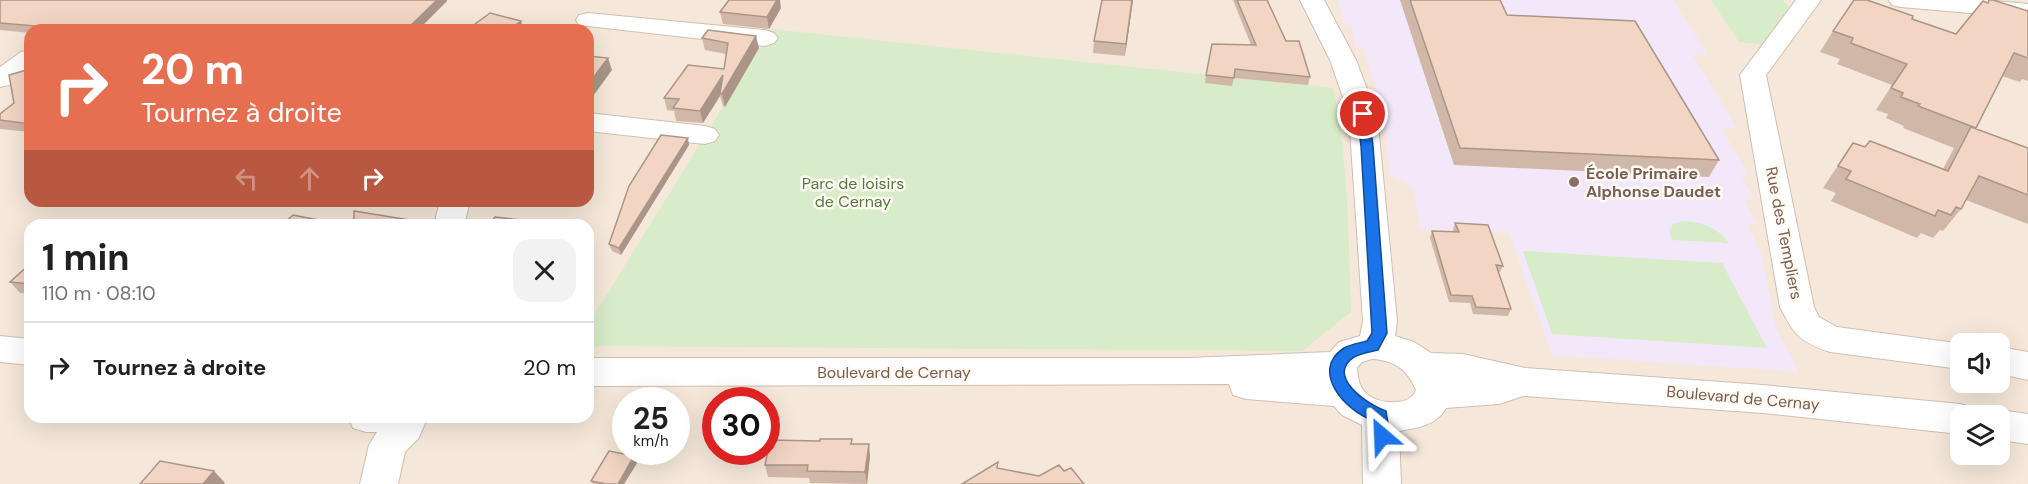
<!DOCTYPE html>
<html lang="fr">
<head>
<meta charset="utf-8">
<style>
  :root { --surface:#fff; --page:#f2f2f2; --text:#202124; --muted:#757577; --line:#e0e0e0 }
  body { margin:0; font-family:"DM Sans",sans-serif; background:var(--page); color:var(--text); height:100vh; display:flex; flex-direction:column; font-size:22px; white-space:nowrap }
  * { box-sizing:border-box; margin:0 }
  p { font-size:20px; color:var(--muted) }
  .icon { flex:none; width:33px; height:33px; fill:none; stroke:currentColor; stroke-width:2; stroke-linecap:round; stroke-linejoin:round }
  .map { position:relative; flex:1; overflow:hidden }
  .details { position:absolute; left:24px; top:219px; width:570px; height:204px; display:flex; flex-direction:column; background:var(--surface); border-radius:18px; box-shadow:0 6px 24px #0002 }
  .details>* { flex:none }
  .top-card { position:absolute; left:24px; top:24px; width:570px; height:183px; border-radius:18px; box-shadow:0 6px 24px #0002; background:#e76f51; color:#fff; overflow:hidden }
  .controls { position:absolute; left:1950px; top:333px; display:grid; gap:12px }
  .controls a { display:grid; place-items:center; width:60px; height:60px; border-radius:12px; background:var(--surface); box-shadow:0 6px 24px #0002; font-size:30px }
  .speed { position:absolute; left:612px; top:387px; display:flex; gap:12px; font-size:30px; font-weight:700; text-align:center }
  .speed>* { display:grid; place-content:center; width:78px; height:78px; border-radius:50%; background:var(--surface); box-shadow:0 6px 24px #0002; line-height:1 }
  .speed small { font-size:15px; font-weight:400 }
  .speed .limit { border:9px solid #d22; background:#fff; color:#111 }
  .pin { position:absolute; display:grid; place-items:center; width:51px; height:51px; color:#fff; margin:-26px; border:3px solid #fff; border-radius:50%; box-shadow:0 2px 6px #0007 }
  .me { position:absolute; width:66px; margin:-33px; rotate:334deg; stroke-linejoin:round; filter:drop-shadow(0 0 4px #0008) }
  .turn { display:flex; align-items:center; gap:21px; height:126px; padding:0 18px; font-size:27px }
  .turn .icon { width:78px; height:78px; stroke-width:2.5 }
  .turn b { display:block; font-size:42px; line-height:51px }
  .lanes { display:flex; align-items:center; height:57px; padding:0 18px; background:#0003; justify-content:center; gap:30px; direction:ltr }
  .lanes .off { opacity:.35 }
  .round { display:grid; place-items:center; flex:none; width:63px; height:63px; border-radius:18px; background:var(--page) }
  .headline { display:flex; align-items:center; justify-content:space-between; height:102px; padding:0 18px }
  h1 { font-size:36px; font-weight:700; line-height:45px }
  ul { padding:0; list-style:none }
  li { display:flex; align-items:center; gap:18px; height:90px; padding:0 18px; border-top:2px solid var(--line) }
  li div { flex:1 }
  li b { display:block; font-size:22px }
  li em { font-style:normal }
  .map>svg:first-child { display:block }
  .residential { fill:#f5e8da; fill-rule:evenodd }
  .education { fill:#f3e8fa }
  .green { fill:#d8ecc9 }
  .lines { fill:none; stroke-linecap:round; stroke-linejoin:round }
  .minor-casing { stroke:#d1beb0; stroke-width:2 }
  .minor { fill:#fff; fill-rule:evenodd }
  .wall { fill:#d1b7a8 }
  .shaded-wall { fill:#aa9588 }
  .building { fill:#f3d5c3; stroke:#aa9588; stroke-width:1.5 }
  .route { fill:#1a73e8; stroke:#114b97; stroke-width:1.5 }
  .education-dot { fill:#8d6e63; stroke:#fffaf3; stroke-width:2 }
  .labels { text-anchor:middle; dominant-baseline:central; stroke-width:5; stroke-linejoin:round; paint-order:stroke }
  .education-label { font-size:16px; font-weight:bold; fill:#785e54; stroke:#fffaf3; text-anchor:start }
  .park-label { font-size:16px; fill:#537a41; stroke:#fffaf3 }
  .street-label { font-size:16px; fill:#7a5c4d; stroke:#fffaf3 }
</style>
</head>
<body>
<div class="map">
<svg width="2028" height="484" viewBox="0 0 2028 484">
  <rect width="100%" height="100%" fill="#fdf6ec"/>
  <path class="residential" d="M0,0H2028V484H0ZM30,30H588V201H30ZM30,225H588V417H30ZM1960,344H2000V382H1960ZM626,400H676V452H626ZM716,400H766V452H716ZM1960,416H2000V454H1960Z"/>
  <path class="education" d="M1338,0H1673L1708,55L1692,54L1737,128L1722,129L1748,175H1741L1754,199H1744L1757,224H1748L1762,256L1776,328L1799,372L1552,355L1509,233L1420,229L1414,189L1390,174L1384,118L1379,98L1363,48L1356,47L1351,25L1344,24Z"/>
  <path class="green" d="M1711,0H1783L1789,7L1763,45L1739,42Z
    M771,29L1333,88C1349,160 1348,238 1351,312L1302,351L588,346V325Z
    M1683,221C1702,222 1717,227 1729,243L1672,240L1669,231L1673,224Z
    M1523,251L1722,263L1767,348L1552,334Z"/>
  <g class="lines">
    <defs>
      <path id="minor" d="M1300,0H1324L1356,60L1377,115L1397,321L1395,336L1414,342L1431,353L1463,354L1525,368L1763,385L1960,404L1973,408L1977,416H1960V434L1763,413L1523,396L1499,404L1446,408C1437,425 1417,428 1399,431L1401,484H1363L1362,425L1342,415L1334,406L1246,399L1233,395L1229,384L588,386V358H1189L1330,352L1339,342L1360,336L1363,321L1349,115L1330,60ZM1372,359C1394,360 1407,369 1416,390C1410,407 1380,404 1368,395C1359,388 1358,378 1357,368L1362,362Z
        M1796,0H1821L1766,75L1814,307L1819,317L1837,327L1963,344H1960V369L1830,352C1799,342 1794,334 1780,307L1740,75Z
        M1889,0H1986L2028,4V18L1901,7L1892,5Z
        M588,13L765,30L774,33L778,38L774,43L765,46L579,25L576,20L579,15Z
        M30,50V70L9,85L0,87V67L21,52Z
        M588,113L705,126L715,129L719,135L715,141L705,144L588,131Z
        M440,201H470L464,225H434Z
        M0,336L30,339V365L0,362Z
        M2000,347L2028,352V380L2000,374Z
        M2000,410L2028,414V444L2000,440V416H1986Z
        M348,417H428L418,439L405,452L398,484H360L369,445L377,432H366L353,428Z"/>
    </defs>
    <use href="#minor" class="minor-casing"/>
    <use href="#minor" class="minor"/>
  </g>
  <path class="wall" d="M0,0H447V1L418,30H30V33L0,30Z
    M1133,0L1125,56L1093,53L1094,41Z
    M1233,0H1267L1286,41L1310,77L1308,85L1234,78L1232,86L1205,83L1206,75L1251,45Z
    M1400,0H1500L1507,15L1719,160L1709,177L1454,165Z
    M781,8L769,29L723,24L720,12Z
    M2028,11V81L2022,79L2020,82L2002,76L1975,129L2028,148V224L1966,200L1961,209L1943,231L1940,230L1933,238L1921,233L1917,238L1831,201L1836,193L1823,188L1853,143L1865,147L1943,169L1954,148L1903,128L1904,126L1886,118L1888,114L1876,110L1892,85L1837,64L1840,59L1820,52L1833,31L1912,19L1956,34Z
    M702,38L759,48L725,107L723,106L720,96L703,123L676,121L674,111L667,110L664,98L724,69L726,54L705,50Z
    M30,69V132L0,129V114L14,103Z
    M689,145L621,255L612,251L609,244Z
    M1455,223L1503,266L1500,272H1498L1511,309L1508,316L1473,314L1470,303L1449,302L1430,238L1432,231L1454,232L1453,230Z
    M30,264V294L20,293L10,282Z
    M852,439V444L870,456L867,484L810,483L809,478L768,477L765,465L820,441Z
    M637,463L624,484H593L591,481Z"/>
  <path class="shaded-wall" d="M437,0H447V1L418,30H406Z
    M777,0H780L781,8L769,29L767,17Z
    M1132,0H1133L1125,56L1126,44Z
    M521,21L523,27L520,30H509Z
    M756,36L759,48L725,107L722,94Z
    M608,58L612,70L588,103V85Z
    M723,75L720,94V96L703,123L700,111Z
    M688,138L689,145L621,255L619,248Z
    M410,220L413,225H406Z
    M869,444L870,456L867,484L865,472Z
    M634,456L637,463L624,484H618Z
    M214,471L225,483L224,484H203Z"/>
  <path class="building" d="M0,0H437L406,30H83L0,23Z
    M729,0H777L767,17L720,12Z
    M1102,0H1132L1126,44L1094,41Z
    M1237,0H1267L1286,41H1299L1310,77L1235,69L1234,78L1206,75L1212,44L1256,45Z
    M1410,0H1500L1507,15L1635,21L1719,160L1460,148Z
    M1854,0H1867L1913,16L1912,19L1956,34L1983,1L1988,3L1989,0H1993L2028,11V58L2014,53L1976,128L1918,106L1920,104L1901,97L1903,93L1891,88L1907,64L1851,43L1853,38L1833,31Z
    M490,13L521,21L509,30H467Z
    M708,30L756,36L722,94H720L723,75L700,111L673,108L679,99L664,98L688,65L724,69L728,43L702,38Z
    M588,56L608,58L588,85Z
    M30,69V124L0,120V114L14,103L9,75Z
    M1971,127L2028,148V195L1979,176L1961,209L1956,207L1951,215L1938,210L1935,216L1846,179L1851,171L1838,166L1853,143L1865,147L1870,141L1948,171Z
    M661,135L688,138L619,248L609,244L629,186Z
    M354,211L410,220L406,225H354Z
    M293,215L343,225H282Z
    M495,217L553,224L552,225H489Z
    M1455,223L1488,225L1503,266L1496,265L1511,309L1476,307L1472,296L1451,295L1432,231L1459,232Z
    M30,264V284L10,282Z
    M820,439H852L851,444H869L865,472L807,471L808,465H765L770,440L820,441Z
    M609,451L634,456L618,484H606L591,481Z
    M160,461L214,471L203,484H140Z
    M998,462L997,468L1039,476L1059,465L1064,471L1071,468L1084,484H962Z"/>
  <path class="route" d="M1363,111L1369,114L1373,146L1387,333L1378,350C1370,352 1361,353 1354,357C1325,376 1368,405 1386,411L1390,436L1388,441L1382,443L1376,441L1372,420C1346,411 1309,371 1344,348C1351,344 1360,343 1367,341L1372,333L1361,146L1357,114Z"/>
  <circle class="education-dot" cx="1574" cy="182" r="6"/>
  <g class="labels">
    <g class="education-label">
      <text x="1586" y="173">École Primaire<tspan x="1586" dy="18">Alphonse Daudet</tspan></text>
    </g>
    <g class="park-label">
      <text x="853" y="183">Parc de loisirs<tspan x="853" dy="18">de Cernay</tspan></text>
    </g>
    <g class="street-label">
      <text transform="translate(1784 233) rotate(79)">Rue des Templiers</text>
      <text x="894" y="372">Boulevard de Cernay</text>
      <text transform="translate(1743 398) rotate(5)">Boulevard de Cernay</text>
    </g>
  </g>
</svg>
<div class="controls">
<a><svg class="icon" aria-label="sound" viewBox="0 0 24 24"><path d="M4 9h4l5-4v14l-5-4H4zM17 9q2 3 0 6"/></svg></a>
<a><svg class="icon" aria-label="layers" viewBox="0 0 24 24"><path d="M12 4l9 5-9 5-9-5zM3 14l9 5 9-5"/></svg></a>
</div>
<div class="speed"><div>25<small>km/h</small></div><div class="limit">30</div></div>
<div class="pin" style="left:1363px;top:114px;background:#d93025"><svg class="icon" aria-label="arrive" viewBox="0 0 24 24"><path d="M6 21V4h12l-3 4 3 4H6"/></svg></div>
<svg class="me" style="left:1382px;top:436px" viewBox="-20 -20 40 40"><path d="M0-17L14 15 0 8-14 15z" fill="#1a73e8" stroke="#fff" stroke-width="4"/></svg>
<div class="top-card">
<div class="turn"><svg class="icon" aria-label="right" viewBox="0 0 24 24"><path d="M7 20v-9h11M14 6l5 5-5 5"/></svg><div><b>20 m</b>Tournez à droite</div></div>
<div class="lanes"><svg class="icon off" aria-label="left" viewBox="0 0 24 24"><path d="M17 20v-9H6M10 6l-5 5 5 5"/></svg><svg class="icon off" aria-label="ahead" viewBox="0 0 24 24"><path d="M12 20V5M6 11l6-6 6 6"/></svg><svg class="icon" aria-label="right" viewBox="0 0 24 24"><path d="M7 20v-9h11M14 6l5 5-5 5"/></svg></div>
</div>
<section class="details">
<div class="headline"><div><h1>1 min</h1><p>110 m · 08:10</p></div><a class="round"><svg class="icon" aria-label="close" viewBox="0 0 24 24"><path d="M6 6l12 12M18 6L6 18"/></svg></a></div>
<ul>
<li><svg class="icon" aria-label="right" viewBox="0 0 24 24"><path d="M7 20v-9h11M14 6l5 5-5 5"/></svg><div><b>Tournez à droite</b></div><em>20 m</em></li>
</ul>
</section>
</div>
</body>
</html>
